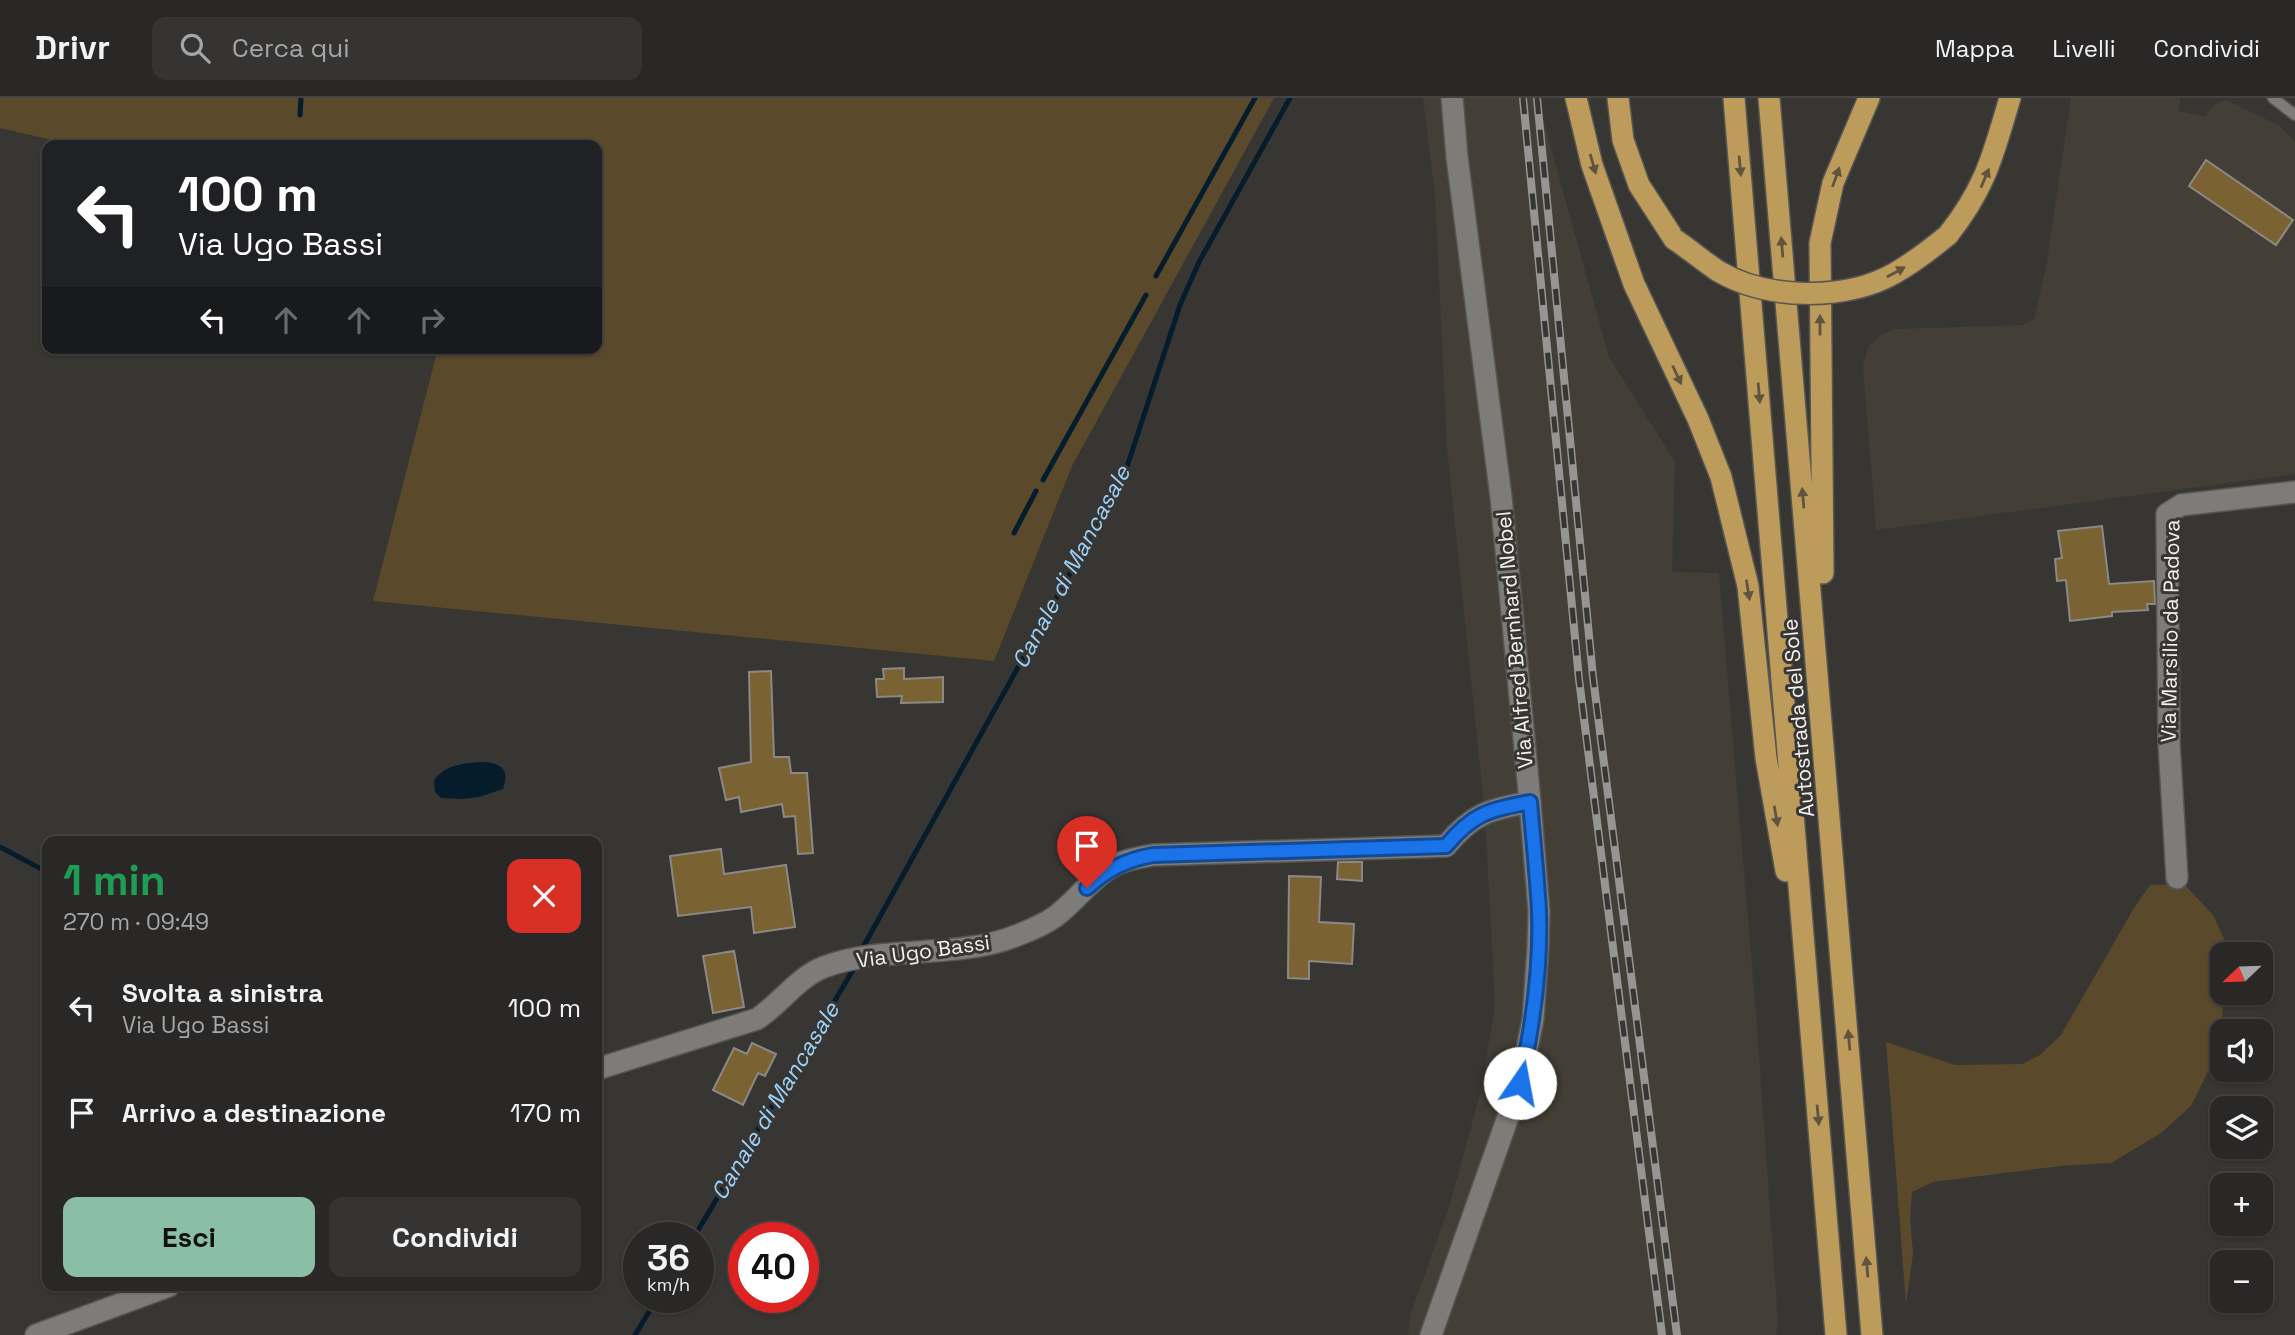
<!DOCTYPE html>
<html lang="it">
<head>
<meta charset="utf-8">
<style>
  :root { --surface:#2a2826; --page:#363432; --text:#f1f3f6; --muted:#a5a6a7; --line:#464443; --accent:#8abfa5 }
  body { margin:0; font-family:"Space Grotesk",sans-serif; background:var(--page); color:var(--text); height:100vh; display:flex; flex-direction:column; font-size:26px; white-space:nowrap }
  * { box-sizing:border-box; margin:0 }
  p { font-size:23px; color:var(--muted) }
  .icon { flex:none; width:38px; height:38px; fill:none; stroke:currentColor; stroke-width:2; stroke-linecap:round; stroke-linejoin:round }
  .map { position:relative; flex:1; overflow:hidden }
  .details { position:absolute; left:42px; top:738px; width:560px; height:455px; display:flex; flex-direction:column; background:var(--surface); border-radius:14px; box-shadow:0 2px 5px #0004,0 0 0 2px var(--line) }
  .details>* { flex:none }
  .guide { position:absolute; left:42px; top:42px; width:560px; height:214px; border-radius:14px; box-shadow:0 2px 5px #0004,0 0 0 2px var(--line); background:#202124; color:#fff; overflow:hidden }
  .needle { width:46px; rotate:247deg }
  .controls { position:absolute; left:2210px; top:844px; display:grid; gap:14px }
  .controls a { display:grid; place-items:center; width:63px; height:63px; border-radius:14px; background:var(--surface); box-shadow:0 2px 5px #0004,0 0 0 2px var(--line); font-size:35px }
  .speed { position:absolute; left:623px; top:1124px; display:flex; gap:14px; font-size:35px; font-weight:700; text-align:center }
  .speed>* { display:grid; place-content:center; width:91px; height:91px; border-radius:50%; background:var(--surface); box-shadow:0 2px 5px #0004,0 0 0 2px var(--line); line-height:1 }
  .speed small { font-size:18px; font-weight:400 }
  .speed .limit { border:10px solid #d22; background:#fff; color:#111 }
  .pin { position:absolute; display:grid; place-items:center; width:60px; height:60px; color:#fff; margin:-72px -30px; border-radius:50% 50% 50% 0; rotate:-45deg; box-shadow:0 0 7px #0007 }
  .pin .icon { rotate:45deg }
  .me { position:absolute; width:77px; margin:-38px; rotate:12deg; stroke-linejoin:round; filter:drop-shadow(0 0 5px #0008) }
  .turn { display:flex; align-items:center; gap:24px; height:147px; padding:0 21px; font-size:32px }
  .turn .icon { width:91px; height:91px; stroke-width:2.5 }
  .turn b { display:block; font-size:49px; line-height:60px }
  .lanes { display:flex; align-items:center; height:66px; padding:0 21px; background:#0003; justify-content:center; gap:35px; direction:ltr }
  .lanes .off { opacity:.35 }
  .round { display:grid; place-items:center; flex:none; width:74px; height:74px; border-radius:14px; background:var(--page) }
  .head { display:flex; align-items:center; justify-content:space-between; height:119px; padding:0 21px }
  h1 { font-size:42px; font-weight:600; line-height:52px; color:#1e9e55 }
  .action { display:flex; gap:14px; margin-top:auto; padding:14px 21px }
  .action a { flex:1; height:80px; border-radius:14px; background:var(--accent); color:#111; font-size:28px; font-weight:600; line-height:80px; text-align:center }
  .action a+a { background:var(--page); color:var(--text) }
  ul { padding:0; list-style:none }
  li { display:flex; align-items:center; gap:21px; height:105px; padding:0 21px }
  li div { flex:1 }
  li b { display:block; font-size:26px }
  li em { font-style:normal }
  header { display:flex; align-items:center; gap:42px; box-sizing:border-box; height:98px; padding:0 35px; background:var(--surface); border-bottom:2px solid var(--line) }
  header strong { font-size:33px }
  nav { display:flex; gap:38px; margin-inline-start:auto; font-size:24px }
  .search { width:490px; height:63px; background:var(--page); display:flex; align-items:center; gap:18px; box-sizing:border-box; padding:0 24px; border-radius:14px; color:var(--muted); font-size:26px }
  .map>svg:first-child { display:block }
  .built { fill:#433f36 }
  .green { fill:#5a4a2b }
  .water { fill:#051c2c }
  .lines { fill:none; stroke-linecap:round; stroke-linejoin:round }
  .stream { stroke:#051c2c; stroke-width:5 }
  .building { fill:#7a6233; stroke:#8b8986; stroke-width:2 }
  .service-casing { stroke:#565552; stroke-width:13 }
  .minor-casing { stroke:#565552; stroke-width:24 }
  .tertiary-casing { stroke:#565552; stroke-width:24 }
  .motorway-casing { stroke:#565552; stroke-width:24 }
  .service { stroke:#7e7c79; stroke-width:10 }
  .minor { stroke:#7e7c79; stroke-width:21 }
  .tertiary { stroke:#7e7c79; stroke-width:21 }
  .motorway { stroke:#bc9b5b; stroke-width:21 }
  .rail-casing { stroke:#969592; stroke-width:8 }
  .rail { stroke:#383633; stroke-width:5; stroke-dasharray:16; stroke-linecap:butt }
  .motorway-bridge-casing { stroke:#565552; stroke-width:24; stroke-linecap:butt }
  .motorway-bridge { stroke:#bc9b5b; stroke-width:21 }
  .oneway { fill:#60543f }
  .route-casing { stroke:#114b97; stroke-width:18 }
  .route { stroke:#1a73e8; stroke-width:12 }
  .labels { text-anchor:middle; dominant-baseline:central; stroke-width:6; stroke-linejoin:round; paint-order:stroke }
  .street-label { font-size:21px; fill:#f3f2f0; stroke:#383633 }
  .water-label { font-size:23px; font-style:italic; fill:#9bd3fc; stroke:#383633 }
</style>
</head>
<body>
<header>
<strong>Drivr</strong>
<div class="search"><svg class="icon" aria-label="search" viewBox="0 0 24 24"><circle cx="10" cy="10" r="6"/><path d="M15 15l6 6"/></svg>Cerca qui</div>
<nav><a>Mappa</a><a>Livelli</a><a>Condividi</a></nav>
</header>
<div class="map">
<svg width="2295" height="1237" viewBox="0 0 2295 1237">
  <rect width="100%" height="100%" fill="#383633"/>
  <path class="built" d="M1423,0H1537L1609,259L1675,364L1672,474L1719,475L1756,916L1778,1224L1776,1237H1408L1411,1215L1450,1106L1480,996L1495,908L1485,717L1447,350L1435,97Z
    M2071,0H2180L2179,13L2206,19L2208,13L2217,5L2226,2L2280,28L2295,44V376L1876,432L1863,269L1868,249L1882,236L1896,231L2021,227L2034,222L2046,169Z"/>
  <path class="green" d="M0,0H1274L1072,368L994,563L373,503L438,250H597V47H74L0,30Z
    M2184,786L2213,817L2224,841L2222,945L2191,1008L2161,1035L2111,1065L2060,1068L1933,1084L1912,1094L1910,1120L1913,1155L1906,1206L1886,944L1955,967L2022,966L2040,957L2061,937L2134,810L2150,787Z"/>
  <path class="water" d="M483,664C502,665 510,672 503,691L479,699L462,701L441,700L435,694L434,682C446,666 465,665 483,664Z"/>
  <g class="lines">
    <path class="stream" d="M300,17L301,0
      M1156,178L1255,0
      M1043,382L1146,197
      M1014,435L1036,393
      M0,749L47,774
      M862,851L1124,378L1180,207L1199,164L1290,0
      M694,1139L856,867
      M635,1237L658,1199"/>
  </g>
  <path class="building" d="M2206,62L2293,122L2276,147L2189,88Z
    M2102,428L2109,486L2154,483L2155,506H2147L2148,512L2112,514V518L2070,523L2066,482L2057,483L2055,461L2062,460L2058,433Z
    M904,570V581L943,579V604L901,605L902,598L877,599L876,581H884L883,571Z
    M771,573L774,659H789L791,675H807L813,755L798,756L795,718L784,719L782,706L741,714L739,699L726,702L719,670L751,664L749,574Z
    M721,751L724,776L786,767L795,829L754,835L751,809L678,818L670,758Z
    M1338,764H1362V783L1337,781Z
    M1289,778L1321,779L1319,824L1354,826L1352,866L1309,863V881L1288,880Z
    M734,853L744,909L713,915L703,858Z
    M752,945L776,956L765,978L758,975L743,1007L713,992L734,950L747,956Z"/>
  <g class="lines">
    <defs>
      <path id="service" d="M2273,0L2295,17"/>
      <path id="minor" d="M2177,780L2169,645L2167,416L2181,407L2295,394
        M597,971L757,921C780,906 798,879 824,869C886,846 957,862 1018,837C1031,832 1045,826 1056,818C1077,802 1093,778 1117,766C1129,761 1141,759 1153,757L1446,748C1473,715 1489,712 1530,704
        M36,1237L169,1188"/>
      <path id="tertiary" d="M1431,1237L1520,985L1533,921L1538,850L1539,813L1530,704L1501,399L1457,59L1452,0"/>
      <path id="motorway" d="M1576,0L1592,67L1634,186L1698,321L1721,379L1748,488L1766,660L1786,773
        M1618,0L1623,42L1639,87L1674,141
        M1734,0L1836,1237
        M1769,0L1872,1237
        M1948,137C1986,89 1993,57 2010,0
        M1823,475L1820,145L1833,85L1869,0"/>
    </defs>
    <use href="#service" class="service-casing"/>
    <use href="#minor" class="minor-casing"/>
    <use href="#tertiary" class="tertiary-casing"/>
    <use href="#motorway" class="motorway-casing"/>
    <use href="#service" class="service"/>
    <use href="#minor" class="minor"/>
    <use href="#tertiary" class="tertiary"/>
    <use href="#motorway" class="motorway"/>
    <defs>
      <path id="rail" d="M1523,0L1579,581L1662,1237
        M1537,0L1593,579L1677,1237"/>
    </defs>
    <use href="#rail" class="rail-casing"/>
    <use href="#rail" class="rail"/>
    <defs>
      <path id="motorway-bridge" d="M1674,141C1689,151 1703,163 1718,173C1767,202 1846,203 1895,175C1914,164 1931,151 1948,137"/>
    </defs>
    <use href="#motorway-bridge" class="motorway-bridge-casing"/>
    <use href="#motorway-bridge" class="motorway-bridge"/>
  </g>
  <defs><path id="oneway-solid" d="M-6-.8H1V-3.2L6.5 0L1 3.2V.8H-6Z" transform="scale(1.75)"/></defs>
  <g class="oneway">
    <use href="#oneway-solid" transform="translate(1593 66) rotate(74)"/>
    <use href="#oneway-solid" transform="translate(1740 68) rotate(85)"/>
    <use href="#oneway-solid" transform="translate(1836 79) rotate(-70)"/>
    <use href="#oneway-solid" transform="translate(1985 80) rotate(-67)"/>
    <use href="#oneway-solid" transform="translate(1782 149) rotate(-95)"/>
    <use href="#oneway-solid" transform="translate(1896 174) rotate(-29)"/>
    <use href="#oneway-solid" transform="translate(1820 227) rotate(-90)"/>
    <use href="#oneway-solid" transform="translate(1677 277) rotate(65)"/>
    <use href="#oneway-solid" transform="translate(1759 295) rotate(85)"/>
    <use href="#oneway-solid" transform="translate(1803 400) rotate(-95)"/>
    <use href="#oneway-solid" transform="translate(1748 492) rotate(81)"/>
    <use href="#oneway-solid" transform="translate(1776 718) rotate(80)"/>
    <use href="#oneway-solid" transform="translate(1849 942) rotate(-95)"/>
    <use href="#oneway-solid" transform="translate(1818 1017) rotate(85)"/>
    <use href="#oneway-solid" transform="translate(1867 1169) rotate(-95)"/>
  </g>
  <g class="lines">
    <defs>
      <path id="route" d="M1087,790C1107,771 1126,762 1153,757L1446,748C1473,715 1489,712 1530,704C1533,740 1537,776 1539,813C1541,871 1533,928 1520,985"/>
    </defs>
    <use href="#route" class="route-casing"/>
    <use href="#route" class="route"/>
  </g>
  <g class="labels">
    <g class="street-label">
      <text transform="translate(2170 533) rotate(-89)">Via Marsilio da Padova</text>
      <text transform="translate(1514 542) rotate(-95)">Via Alfred Bernhard Nobel</text>
      <text transform="translate(1798 620) rotate(-95)">Autostrada del Sole</text>
      <text transform="translate(923 853) rotate(-8)">Via Ugo Bassi</text>
    </g>
    <g class="water-label">
      <text transform="translate(1071 469) rotate(-62)">Canale di Mancasale</text>
      <text transform="translate(775 1003) rotate(-59)">Canale di Mancasale</text>
    </g>
  </g>
</svg>
<div class="controls">
<a><svg class="needle" viewBox="-14 -14 28 28"><path d="M0-13l5 13h-10z" fill="#e53935"/><path d="M0 13l5-13h-10z" fill="#a5a6a7"/></svg></a>
<a><svg class="icon" aria-label="sound" viewBox="0 0 24 24"><path d="M4 9h4l5-4v14l-5-4H4zM17 9q2 3 0 6"/></svg></a>
<a><svg class="icon" aria-label="layers" viewBox="0 0 24 24"><path d="M12 4l9 5-9 5-9-5zM3 14l9 5 9-5"/></svg></a>
<a>+</a>
<a>−</a>
</div>
<div class="speed"><div>36<small>km/h</small></div><div class="limit">40</div></div>
<div class="pin" style="left:1087px;top:790px;background:#d93025"><svg class="icon" aria-label="arrive" viewBox="0 0 24 24"><path d="M6 21V4h12l-3 4 3 4H6"/></svg></div>
<svg class="me" style="left:1520px;top:985px" viewBox="-20 -20 40 40"><circle r="19" fill="#fff"/><path d="M0-13L10 11 0 6-10 11z" fill="#1a73e8"/></svg>
<div class="guide">
<div class="turn"><svg class="icon" aria-label="left" viewBox="0 0 24 24"><path d="M17 20v-9H6M10 6l-5 5 5 5"/></svg><div><b>100 m</b>Via Ugo Bassi</div></div>
<div class="lanes"><svg class="icon" aria-label="left" viewBox="0 0 24 24"><path d="M17 20v-9H6M10 6l-5 5 5 5"/></svg><svg class="icon off" aria-label="ahead" viewBox="0 0 24 24"><path d="M12 20V5M6 11l6-6 6 6"/></svg><svg class="icon off" aria-label="ahead" viewBox="0 0 24 24"><path d="M12 20V5M6 11l6-6 6 6"/></svg><svg class="icon off" aria-label="right" viewBox="0 0 24 24"><path d="M7 20v-9h11M14 6l5 5-5 5"/></svg></div>
</div>
<section class="details">
<div class="head"><div><h1>1 min</h1><p>270 m · 09:49</p></div><a class="round" style="background:#d93025;color:#fff"><svg class="icon" aria-label="close" viewBox="0 0 24 24"><path d="M6 6l12 12M18 6L6 18"/></svg></a></div>
<ul>
<li><svg class="icon" aria-label="left" viewBox="0 0 24 24"><path d="M17 20v-9H6M10 6l-5 5 5 5"/></svg><div><b>Svolta a sinistra</b><p>Via Ugo Bassi</p></div><em>100 m</em></li>
<li><svg class="icon" aria-label="arrive" viewBox="0 0 24 24"><path d="M6 21V4h12l-3 4 3 4H6"/></svg><div><b>Arrivo a destinazione</b></div><em>170 m</em></li>
</ul>
<div class="action"><a>Esci</a><a>Condividi</a></div>
</section>
</div>
</body>
</html>
